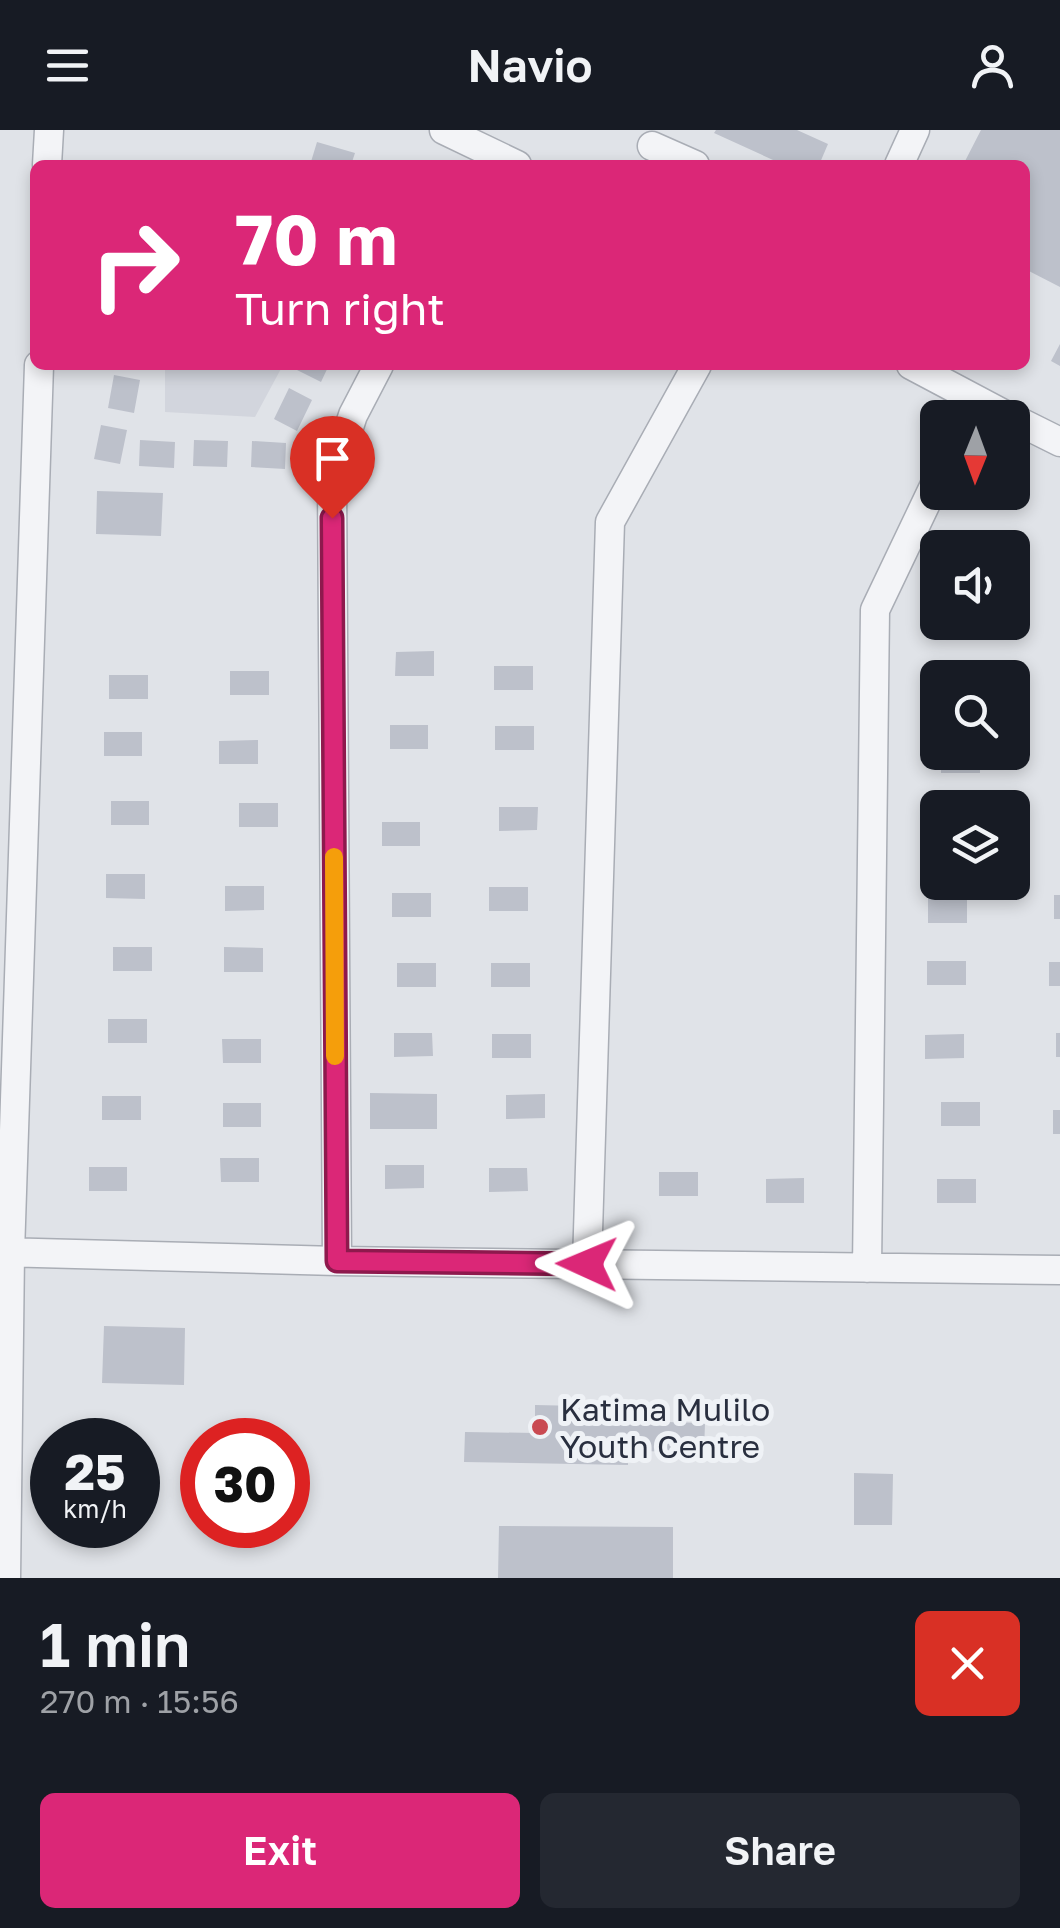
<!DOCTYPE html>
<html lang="en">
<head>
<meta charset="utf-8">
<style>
  :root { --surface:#171b24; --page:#242831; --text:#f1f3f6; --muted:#9ea1a6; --accent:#db2777 }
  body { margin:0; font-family:"Golos Text",sans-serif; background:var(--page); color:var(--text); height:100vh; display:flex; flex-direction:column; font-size:38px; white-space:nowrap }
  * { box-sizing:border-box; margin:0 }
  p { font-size:32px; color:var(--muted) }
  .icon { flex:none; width:55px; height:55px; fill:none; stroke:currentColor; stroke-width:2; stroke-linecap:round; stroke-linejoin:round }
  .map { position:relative; height:1448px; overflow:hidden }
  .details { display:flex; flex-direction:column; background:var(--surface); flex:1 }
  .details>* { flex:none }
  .hud { position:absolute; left:30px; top:30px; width:1000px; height:210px; border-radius:15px; box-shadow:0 5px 15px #0003; background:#db2777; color:#fff; overflow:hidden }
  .needle { width:65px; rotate:181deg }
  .buttons { position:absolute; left:920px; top:270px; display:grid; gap:20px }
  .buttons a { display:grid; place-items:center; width:110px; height:110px; border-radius:15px; background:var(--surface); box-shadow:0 5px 15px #0003; font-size:50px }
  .speed { position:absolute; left:30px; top:1288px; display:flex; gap:20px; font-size:50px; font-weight:700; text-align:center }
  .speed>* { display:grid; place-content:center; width:130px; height:130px; border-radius:50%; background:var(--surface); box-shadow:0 5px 15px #0003; line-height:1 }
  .speed small { font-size:25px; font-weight:400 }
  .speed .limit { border:15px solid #d22; background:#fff; color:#111 }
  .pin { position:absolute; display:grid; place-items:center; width:85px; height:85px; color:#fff; margin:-102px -42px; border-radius:50% 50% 50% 0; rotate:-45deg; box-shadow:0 0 10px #0007 }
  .pin .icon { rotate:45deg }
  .me { position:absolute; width:110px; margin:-55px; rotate:271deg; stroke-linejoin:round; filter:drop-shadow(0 0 8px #0008) }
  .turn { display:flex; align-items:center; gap:35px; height:210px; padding:0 40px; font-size:45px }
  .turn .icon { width:130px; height:130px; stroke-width:2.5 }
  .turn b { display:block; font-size:70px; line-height:85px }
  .round { display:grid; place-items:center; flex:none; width:105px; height:105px; border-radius:15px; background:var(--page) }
  .headline { display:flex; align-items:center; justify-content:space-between; height:170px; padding:0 40px }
  h1 { font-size:60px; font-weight:600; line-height:75px }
  .button { display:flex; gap:20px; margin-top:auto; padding:20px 40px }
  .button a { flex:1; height:115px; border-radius:15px; background:var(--accent); color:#fff; font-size:40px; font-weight:600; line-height:115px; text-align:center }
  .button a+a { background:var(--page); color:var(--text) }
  header { display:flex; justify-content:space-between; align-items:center; height:130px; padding:0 40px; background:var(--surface); font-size:45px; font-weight:600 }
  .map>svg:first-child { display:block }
  .built { fill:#d2d5dd }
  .building { fill:#bdc1cb }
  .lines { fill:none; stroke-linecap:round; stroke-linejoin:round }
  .minor-casing { stroke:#a9adb5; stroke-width:31 }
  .minor { stroke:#f3f4f7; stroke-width:28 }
  .route-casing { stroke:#8e194d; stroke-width:25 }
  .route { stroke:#db2777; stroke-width:18 }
  .slow { stroke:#f59e0b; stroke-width:18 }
  .poi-dot { fill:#c94a52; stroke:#eff2f6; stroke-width:4 }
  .labels { text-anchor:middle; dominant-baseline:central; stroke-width:10; stroke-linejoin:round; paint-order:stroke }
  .poi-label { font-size:32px; fill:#292f3f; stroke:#eff2f6; text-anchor:start }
</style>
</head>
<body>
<header><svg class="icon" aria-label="menu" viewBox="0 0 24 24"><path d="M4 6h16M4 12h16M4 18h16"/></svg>Navio<svg class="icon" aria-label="person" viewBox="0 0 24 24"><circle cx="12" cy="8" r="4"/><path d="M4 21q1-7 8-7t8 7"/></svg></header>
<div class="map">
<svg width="1060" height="1448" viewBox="0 0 1060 1448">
  <rect width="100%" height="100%" fill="#e0e3e8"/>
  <path class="built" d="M165,235H283L255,287L165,282Z"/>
  <path class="building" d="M716,0H797L828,14L819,35H784L714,3Z
    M981,0H1060V157L1025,139V35H963Z
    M317,12L355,23L351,35H310Z
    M1060,214V236L1051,231Z
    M299,235H329L321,252L297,240Z
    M114,245L140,250L134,283L108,278Z
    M289,258L312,270L297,301L274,289Z
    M101,295L127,300L120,334L94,329Z
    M140,310L175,312L174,338L139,336Z
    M194,310L228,311L227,337L193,336Z
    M252,311L286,313L285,339L251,337Z
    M97,361L163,363L161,406L96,404Z
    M434,521V546H395L396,522Z
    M494,536H533V560H494Z
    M230,541H269V565H230Z
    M947,543L986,544V548H947Z
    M109,545H148V569H109Z
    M390,595H428V619H390Z
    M495,596H534V620H495Z
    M104,602H142V626H104Z
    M258,610V634H219V611Z
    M941,622H980V643H941Z
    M111,671H149V695H111Z
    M239,673H278V697H239Z
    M499,677H538L537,700L499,701Z
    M382,692H420V716H382Z
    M106,744H145V769L106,768Z
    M225,756H264V780L225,781Z
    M489,757H528V781H489Z
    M392,763H431V787H392Z
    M1054,765H1060V789H1054Z
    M928,768H967V793H928Z
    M113,817H152V841H113Z
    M224,817L263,818V842H224Z
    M927,831H966V855H927Z
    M1049,832H1060V856H1049Z
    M397,833H436V857H397Z
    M491,833H530V857H491Z
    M108,889H147V913H108Z
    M394,903H432L433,926L394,927Z
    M1056,903H1060V927H1056Z
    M492,904H531V928H492Z
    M964,904V928L925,929V905Z
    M222,909H261V933H223Z
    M370,963L437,964V999H370Z
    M545,964V988L506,989V965Z
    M102,966H141V990H102Z
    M941,972H980V996H941Z
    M223,973H261V997H223Z
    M1053,980H1060V1004H1053Z
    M220,1028H259V1052H221Z
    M385,1035H424V1058L385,1059Z
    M89,1037H127V1061H89Z
    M489,1038H527L528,1061L489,1062Z
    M659,1042H698V1066H659Z
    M804,1048V1073H766V1049Z
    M937,1049H976V1073H937Z
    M104,1196L185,1198L184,1255L102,1253Z
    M535,1275L626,1277V1291L705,1293L704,1322L628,1321V1335L464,1332L465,1302L535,1303Z
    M854,1343L893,1344L892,1395H854Z
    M499,1396L673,1397V1448H498Z"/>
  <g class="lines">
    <defs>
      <path id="minor" d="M444,0L517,35
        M652,16L695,35
        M47,35L49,0
        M899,35L915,0
        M911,235L1011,288
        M1012,288L1060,312
        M0,1122L337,1131L1060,1140
        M337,1131L332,349L353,285L379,235
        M587,1134L610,392L697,235
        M867,1138L875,480L938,348
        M6,1448L10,1123L39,235"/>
    </defs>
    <use href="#minor" class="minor-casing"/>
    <use href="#minor" class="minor"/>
  </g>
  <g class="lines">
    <defs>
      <path id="route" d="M332,388L337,1131L587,1134"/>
    </defs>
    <use href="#route" class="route-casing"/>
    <use href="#route" class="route"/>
    <path class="slow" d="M334,727L335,926"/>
  </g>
  <circle class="poi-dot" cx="540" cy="1297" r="10"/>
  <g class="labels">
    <g class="poi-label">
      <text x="560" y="1279">Katima Mulilo<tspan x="560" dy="37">Youth Centre</tspan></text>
    </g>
  </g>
</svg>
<div class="buttons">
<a><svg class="needle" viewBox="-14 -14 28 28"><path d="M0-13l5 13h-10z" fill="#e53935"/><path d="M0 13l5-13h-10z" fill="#9ea1a6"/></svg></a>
<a><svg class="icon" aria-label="sound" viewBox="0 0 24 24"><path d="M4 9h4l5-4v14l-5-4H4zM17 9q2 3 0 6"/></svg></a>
<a><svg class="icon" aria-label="search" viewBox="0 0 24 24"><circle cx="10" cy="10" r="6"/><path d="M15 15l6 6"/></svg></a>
<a><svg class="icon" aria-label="layers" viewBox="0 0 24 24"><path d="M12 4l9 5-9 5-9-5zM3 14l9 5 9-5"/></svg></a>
</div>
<div class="speed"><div>25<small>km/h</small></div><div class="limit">30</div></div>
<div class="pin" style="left:332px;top:388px;background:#d93025"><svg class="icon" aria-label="arrive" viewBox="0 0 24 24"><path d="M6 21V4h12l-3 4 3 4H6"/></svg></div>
<svg class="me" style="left:587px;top:1134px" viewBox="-20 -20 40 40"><path d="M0-17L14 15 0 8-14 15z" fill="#db2777" stroke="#fff" stroke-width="4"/></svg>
<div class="hud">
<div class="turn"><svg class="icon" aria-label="right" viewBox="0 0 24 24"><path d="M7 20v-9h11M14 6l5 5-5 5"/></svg><div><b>70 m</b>Turn right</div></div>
</div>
</div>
<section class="details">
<div class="headline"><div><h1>1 min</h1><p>270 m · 15:56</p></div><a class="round" style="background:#d93025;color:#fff"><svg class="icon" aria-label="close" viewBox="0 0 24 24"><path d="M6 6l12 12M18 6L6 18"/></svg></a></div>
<div class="button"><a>Exit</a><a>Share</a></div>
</section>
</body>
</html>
